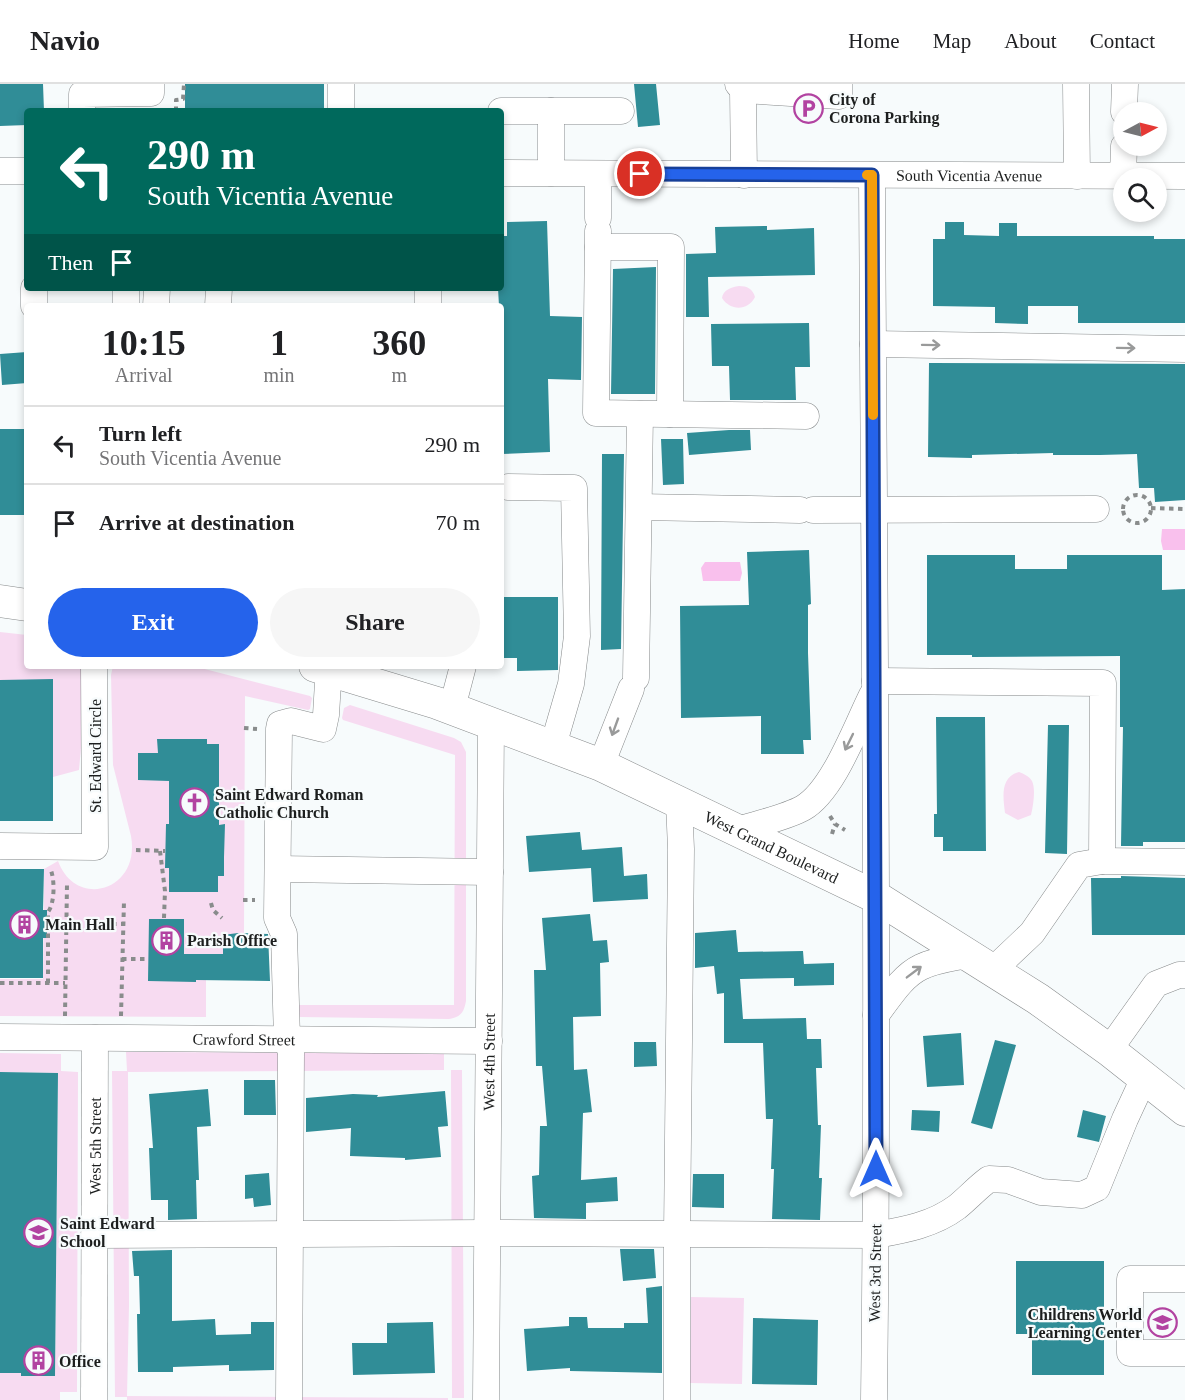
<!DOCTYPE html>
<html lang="en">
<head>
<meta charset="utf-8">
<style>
  :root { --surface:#fff; --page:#f6f6f6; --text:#202124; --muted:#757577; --line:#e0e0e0; --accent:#2563eb }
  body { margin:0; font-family:"Times New Roman",serif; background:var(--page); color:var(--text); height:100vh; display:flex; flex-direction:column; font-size:22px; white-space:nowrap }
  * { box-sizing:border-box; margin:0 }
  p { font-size:20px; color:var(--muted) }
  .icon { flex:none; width:33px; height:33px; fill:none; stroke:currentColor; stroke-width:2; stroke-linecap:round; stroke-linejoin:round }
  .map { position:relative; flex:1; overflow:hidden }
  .drawer { position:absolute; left:24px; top:219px; width:480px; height:366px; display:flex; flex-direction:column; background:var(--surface); border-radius:6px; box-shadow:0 3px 9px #0003 }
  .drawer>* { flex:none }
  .hud { position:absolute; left:24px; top:24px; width:480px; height:183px; border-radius:6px; box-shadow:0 3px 9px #0003; background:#00695c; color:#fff; overflow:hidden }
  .needle { width:39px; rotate:83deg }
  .controls { position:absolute; left:1113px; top:18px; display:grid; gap:12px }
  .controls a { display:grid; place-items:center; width:54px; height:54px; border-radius:50%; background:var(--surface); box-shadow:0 3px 9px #0003; font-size:30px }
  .pin { position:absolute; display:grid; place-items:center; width:51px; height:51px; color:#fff; margin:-26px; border:3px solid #fff; border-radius:50%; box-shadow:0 2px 6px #0007 }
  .me { position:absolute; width:66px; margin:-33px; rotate:0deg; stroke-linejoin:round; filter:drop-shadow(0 0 4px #0008) }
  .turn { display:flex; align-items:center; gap:21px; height:126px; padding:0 24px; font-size:27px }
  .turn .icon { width:78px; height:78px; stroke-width:2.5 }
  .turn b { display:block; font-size:42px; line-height:51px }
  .then { display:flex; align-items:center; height:57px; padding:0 24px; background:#0003; gap:12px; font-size:22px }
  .eta { display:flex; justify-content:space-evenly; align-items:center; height:102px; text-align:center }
  .eta b { font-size:36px; font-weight:700; line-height:42px }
  .action { display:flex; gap:12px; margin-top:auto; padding:12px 24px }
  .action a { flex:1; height:69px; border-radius:36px; background:var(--accent); color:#fff; font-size:24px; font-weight:700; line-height:69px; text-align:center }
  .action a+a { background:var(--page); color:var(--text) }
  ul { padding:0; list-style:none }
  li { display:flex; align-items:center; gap:18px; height:78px; padding:0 24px; border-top:2px solid var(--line) }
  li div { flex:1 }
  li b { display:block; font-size:22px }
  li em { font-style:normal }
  header { display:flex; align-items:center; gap:36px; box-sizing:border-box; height:84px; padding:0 30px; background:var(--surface); border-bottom:2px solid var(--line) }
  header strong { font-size:28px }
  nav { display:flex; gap:33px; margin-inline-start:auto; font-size:21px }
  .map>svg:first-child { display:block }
  .green { fill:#f7dbf1 }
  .water { fill:#f9c0ed }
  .building { fill:#308d97 }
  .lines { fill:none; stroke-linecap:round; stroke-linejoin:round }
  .minor-casing { stroke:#878a8b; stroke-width:27 }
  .major-casing { stroke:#878a8b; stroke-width:33 }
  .path { stroke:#898c8c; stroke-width:4; stroke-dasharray:4.5 4.5; stroke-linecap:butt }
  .minor { stroke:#fff; stroke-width:26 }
  .major { stroke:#fff; stroke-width:32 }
  .oneway { stroke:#999a9a }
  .route-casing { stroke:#184099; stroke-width:15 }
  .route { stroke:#2563eb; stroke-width:10 }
  .slow { stroke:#f59e0b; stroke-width:10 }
  .labels { text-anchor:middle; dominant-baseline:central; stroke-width:4.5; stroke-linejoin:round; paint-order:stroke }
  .poi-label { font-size:16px; font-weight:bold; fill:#1c1e1e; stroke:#f7fbfc; text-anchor:start }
  .street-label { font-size:16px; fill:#1c1e1e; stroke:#f7fbfc }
</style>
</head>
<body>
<header>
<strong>Navio</strong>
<nav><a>Home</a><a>Map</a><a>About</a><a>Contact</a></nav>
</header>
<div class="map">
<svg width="1185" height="1316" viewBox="0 0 1185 1316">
  <rect width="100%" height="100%" fill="#f7fbfc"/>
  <path class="green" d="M739,202C747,202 753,205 755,213C748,227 730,227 722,214C723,206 731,203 739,202Z
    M0,548L27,551V582H81V664L79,686L53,693V596H0Z
    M113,582H193L310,612L312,614L310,625L308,626L245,612L244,849L206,896V933L0,932V895H43L44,785L58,777C76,826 141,807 131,752L113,681L111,591Z
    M350,621L454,654L461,658L466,668V917C464,928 461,933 449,935L299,933L298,921H454L455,671L343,636L342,634L344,624Z
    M1019,688C1024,690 1029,692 1032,697C1036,705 1033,723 1031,731L1018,736L1005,729C1003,713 1000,693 1019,688Z
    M126,968L444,969V986L128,988L129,1222L127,1312L448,1314V1316H127V1313H115L112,987H127Z
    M0,969L61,970V987L78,988L77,1308H60V1316H0V1289H21V1292H55L58,989L0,988Z
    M451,986H462L464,1314H452Z
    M691,1213L744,1214L742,1300L690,1299Z"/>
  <path class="water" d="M1162,445H1185V466H1163L1161,457Z
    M705,478H740L742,489L740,497H703L701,484Z"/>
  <path class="building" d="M0,0H43L44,27H27V41L0,42Z
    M185,0H324V27H185Z
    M634,0H656L660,41L638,43Z
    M547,137L550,232L582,233L581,296L548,295L550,368L501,370V222H499L498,204H501V152H507V138Z
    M945,138H964V151L999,152V139H1017V152H1154V155H1185V239H1078V222H1028V240L995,239V223L933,222V155H945Z
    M767,142V146L814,144L815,191L708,193L709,233H686V170L716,169L715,143Z
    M656,183L655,310H611L613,185Z
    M809,239L810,283H795L796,316H730L729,282H712L711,240Z
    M27,268V299L2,301L0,270Z
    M929,279L1185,280V416L1155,418L1154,404H1139L1137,370L1100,371H1053V369L972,371V374L928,373Z
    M0,345H27V431H0Z
    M729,346H750L751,366L689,371L687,349Z
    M661,355H683L684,400L663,401Z
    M602,370H624L621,565L601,566Z
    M809,466L811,520L808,521V569L811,656H803L804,670H761V632L681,634L680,522L749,521L747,468Z
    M927,471H1015V485H1067V471H1162V506L1185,505V758H1143V762H1121L1123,643H1120V572L972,573V571H927Z
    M501,513H558V586L517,587V574H501Z
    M53,595V737H0V596Z
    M936,633H985L986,767H943V753H934V730H937Z
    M1048,641H1069L1067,770L1045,769Z
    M157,655H207V660H219V741L225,740L224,773V792H218V808H169V784H165L166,740H169V697L138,696V669H158Z
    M580,748L582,766L622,763L624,792L647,790L648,815L593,818L591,784L529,788L526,752Z
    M0,785H44L43,826H47V854H43V894H0Z
    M1121,792L1185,794V851H1092L1091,794H1121Z
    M590,830L593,857L607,856L609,878L600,879L601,932L573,933L574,986L587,985L592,1028L583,1029L581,1096L617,1093L618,1117L586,1119V1135L534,1134L532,1092L539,1091L540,1042H547L542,982H536L534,886H546L542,834Z
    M149,835H184V870H223V851L238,849L268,850L270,897L196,896V898L148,897Z
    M736,846L738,868L803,867L804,880L834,879V901L794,902V894L740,895L743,935L806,934L807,955H821L822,984H816L818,1041H821L819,1094H822L820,1136L772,1135L774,1085H771L773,1035H766L763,959H724V909L717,910L714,882L695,884V849Z
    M961,949L964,1001L927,1003L923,952Z
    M995,956L1016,961L992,1045L971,1039Z
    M634,958H656L657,982L634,983Z
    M0,988L58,989L55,1292H21V1289H0Z
    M244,996H275L276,1031H244Z
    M208,1005L211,1042L197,1043L199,1096H196L197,1135L168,1136V1116H151L149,1064H153L149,1010Z
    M445,1007L448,1042L438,1043L441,1073L405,1076V1074L350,1072L351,1044L306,1048V1014L353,1010L378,1011L377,1013Z
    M912,1026L940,1027L939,1048L911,1046Z
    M1083,1026L1106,1032L1099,1058L1077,1053Z
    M269,1089L271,1121L254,1123L253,1114L245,1115V1091Z
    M693,1090H724V1124L692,1123Z
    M620,1165H654L656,1194L623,1197Z
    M172,1166V1237L215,1235L216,1251L251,1250V1238H274V1286L229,1287V1281L173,1283V1288H138L137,1230H140L139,1192H134L132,1167Z
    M1016,1177H1104V1291H1032V1250H1016Z
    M662,1202V1289L570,1287V1284L527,1287L524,1245L569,1242V1233H587L588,1244H624V1239H648L646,1204Z
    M753,1234L818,1236L817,1301L752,1300Z
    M433,1238L435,1289L353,1291L352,1259H387V1239Z"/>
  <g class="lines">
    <defs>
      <g id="minor">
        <path d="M341,0V27"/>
        <path d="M738,0L743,6L744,91"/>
        <path d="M1076,0L1077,92"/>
        <path d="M743,6L839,12V0"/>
        <path d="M82,27V10L151,9V0"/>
        <path d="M501,27H621"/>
        <path d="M551,27V89"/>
        <path d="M1124,28L1125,0"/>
        <path d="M0,87H27"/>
        <path id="s1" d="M501,89L1185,92"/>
        <path d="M872,91C874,499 879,908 874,1316"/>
        <path d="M1123,92L1124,62"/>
        <path d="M598,134V90"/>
        <path d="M598,147L596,329L806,332"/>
        <path d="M598,163H671L670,330"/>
        <path d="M34,222V204"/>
        <path d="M126,222V204"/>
        <path d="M156,222L157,204"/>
        <path d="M218,222L219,204"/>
        <path d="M428,222V204"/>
        <path d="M873,260L1185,265"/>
        <path d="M508,403L574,404L577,552L571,600L553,662"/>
        <path d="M639,423L800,426"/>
        <path d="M813,426L1096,425"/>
        <path d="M636,594L640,330"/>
        <path d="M875,597L1103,599L1102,777L1079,781L1032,849L993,886"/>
        <path d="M452,624L463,582"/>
        <path d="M601,681L631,605"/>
        <path d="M738,746C757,740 787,733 803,724C833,707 856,643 872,611"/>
        <path d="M0,762L95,763L94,582"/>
        <path d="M1102,777L1185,778"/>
        <path d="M278,785L490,788"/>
        <path d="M876,931C889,914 902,892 921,883C935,876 953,874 967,871"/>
        <path id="s2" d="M0,953L489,957"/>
        <path d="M1109,966L1156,900L1179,891H1185"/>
        <path d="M94,1151L487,1149L876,1151C904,1146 933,1141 957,1123C968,1114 978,1103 989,1095L1008,1096L1041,1108L1082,1111L1097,1104L1125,1035L1144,994"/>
        <path d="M1185,1195H1130V1269H1185"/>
        <path id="s3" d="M94,1316L95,954"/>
        <path d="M289,1316L291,969L287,955L284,850L277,834L279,645L280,640L291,637L323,645L326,631L329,582"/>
        <path id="s4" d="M486,1316L491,640"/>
        <path d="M677,1316V1150L681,765L679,718"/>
      </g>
      <g id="major">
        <path d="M0,517L27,521"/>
        <path id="s5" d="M315,582L437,619L601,681L876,813L1038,915L1109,966L1185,1026"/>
      </g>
    </defs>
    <use href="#minor" class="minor-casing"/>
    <use href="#major" class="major-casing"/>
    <path class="path" d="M176,27V16L183,15L184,0
      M1123 425a14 14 0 1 1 28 0a14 14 0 1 1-28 0Z
      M1151,424L1185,425
      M244,644L257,645
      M830,732L835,740L845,746
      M832,750L835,740
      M136,766L165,767
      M160,767L165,807L164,834
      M243,816H255
      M211,819L213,826L222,834
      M67,840H123
      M122,875H147
      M0,899H65
      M48,899V828C55,819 55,794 50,784
      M65,932L67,800
      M121,932L124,817"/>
    <use href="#minor" class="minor"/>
    <use href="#major" class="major"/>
  </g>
  <defs><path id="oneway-shaft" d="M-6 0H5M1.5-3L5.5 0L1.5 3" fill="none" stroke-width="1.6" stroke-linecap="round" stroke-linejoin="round" transform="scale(1.5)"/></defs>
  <g class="oneway">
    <use href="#oneway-shaft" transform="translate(931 261) rotate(1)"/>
    <use href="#oneway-shaft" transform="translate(1126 264) rotate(1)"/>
    <use href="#oneway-shaft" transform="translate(615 643) rotate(110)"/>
    <use href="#oneway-shaft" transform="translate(849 658) rotate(116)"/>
    <use href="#oneway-shaft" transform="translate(914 888) rotate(-37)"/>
  </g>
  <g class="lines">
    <defs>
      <path id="route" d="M640,90L872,91L876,1085"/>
    </defs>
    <use href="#route" class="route-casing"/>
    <use href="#route" class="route"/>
    <path class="slow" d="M867,91H872L873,331"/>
  </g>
  <defs>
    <symbol id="parking-ring" viewBox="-11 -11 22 22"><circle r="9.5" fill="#f7fbfc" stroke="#b243a1" stroke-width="1.5"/><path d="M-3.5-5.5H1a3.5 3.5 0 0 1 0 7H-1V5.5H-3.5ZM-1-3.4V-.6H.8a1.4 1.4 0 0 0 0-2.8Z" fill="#b243a1"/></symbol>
    <symbol id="church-ring" viewBox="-11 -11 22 22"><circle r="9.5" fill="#f7fbfc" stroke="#b243a1" stroke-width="1.5"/><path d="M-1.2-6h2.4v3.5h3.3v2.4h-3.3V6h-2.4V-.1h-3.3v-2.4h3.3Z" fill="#b243a1"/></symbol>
    <symbol id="building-ring" viewBox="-11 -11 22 22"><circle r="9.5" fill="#f7fbfc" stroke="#b243a1" stroke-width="1.5"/><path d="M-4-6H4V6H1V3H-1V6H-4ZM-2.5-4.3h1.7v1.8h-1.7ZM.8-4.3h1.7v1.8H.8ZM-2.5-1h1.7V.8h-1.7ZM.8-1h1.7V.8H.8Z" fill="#b243a1"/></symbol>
    <symbol id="school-ring" viewBox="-11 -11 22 22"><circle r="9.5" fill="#f7fbfc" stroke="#b243a1" stroke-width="1.5"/><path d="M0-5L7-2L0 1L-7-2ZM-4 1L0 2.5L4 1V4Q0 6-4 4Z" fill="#b243a1"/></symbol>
  </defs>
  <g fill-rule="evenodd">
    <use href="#parking-ring" x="792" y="8" width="33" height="33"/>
    <use href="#church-ring" x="178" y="702" width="33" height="33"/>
    <use href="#building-ring" x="8" y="824" width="33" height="33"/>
    <use href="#building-ring" x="150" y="840" width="33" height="33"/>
    <use href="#school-ring" x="22" y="1132" width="33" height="33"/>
    <use href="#school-ring" x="1146" y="1222" width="33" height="33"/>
    <use href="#building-ring" x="22" y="1260" width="33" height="33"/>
  </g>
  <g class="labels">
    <g class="poi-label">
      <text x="829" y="15">City of<tspan x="829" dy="18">Corona Parking</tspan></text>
      <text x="215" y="710">Saint Edward Roman<tspan x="215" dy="18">Catholic Church</tspan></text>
      <text x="45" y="840">Main Hall</text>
      <text x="187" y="856">Parish Office</text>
      <text x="60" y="1139">Saint Edward<tspan x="60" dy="18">School</tspan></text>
      <text x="1142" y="1230" text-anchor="end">Childrens World<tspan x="1142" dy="18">Learning Center</tspan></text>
      <text x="59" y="1277">Office</text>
    </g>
    <g class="street-label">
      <text stroke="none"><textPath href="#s1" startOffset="468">South Vicentia Avenue</textPath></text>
      <text transform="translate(95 672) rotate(-90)">St. Edward Circle</text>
      <text stroke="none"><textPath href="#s5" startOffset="492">West Grand Boulevard</textPath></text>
      <text stroke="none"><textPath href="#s2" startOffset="244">Crawford Street</textPath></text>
      <text stroke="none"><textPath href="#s4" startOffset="338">West 4th Street</textPath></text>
      <text stroke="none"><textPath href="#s3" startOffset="254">West 5th Street</textPath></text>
      <text transform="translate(875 1189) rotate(-89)">West 3rd Street</text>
    </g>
  </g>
</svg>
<div class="controls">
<a><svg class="needle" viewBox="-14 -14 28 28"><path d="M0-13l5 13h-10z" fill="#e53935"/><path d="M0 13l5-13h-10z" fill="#757577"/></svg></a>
<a><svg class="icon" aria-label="search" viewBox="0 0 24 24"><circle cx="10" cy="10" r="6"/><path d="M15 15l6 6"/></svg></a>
</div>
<div class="pin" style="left:640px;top:90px;background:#d93025"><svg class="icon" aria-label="arrive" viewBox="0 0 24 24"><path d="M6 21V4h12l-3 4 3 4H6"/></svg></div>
<svg class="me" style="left:876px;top:1085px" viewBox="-20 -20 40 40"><path d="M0-17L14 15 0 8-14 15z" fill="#2563eb" stroke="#fff" stroke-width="4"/></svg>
<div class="hud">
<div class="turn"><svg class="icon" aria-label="left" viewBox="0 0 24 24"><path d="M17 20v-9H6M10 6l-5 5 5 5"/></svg><div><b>290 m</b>South Vicentia Avenue</div></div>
<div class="then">Then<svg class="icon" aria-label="arrive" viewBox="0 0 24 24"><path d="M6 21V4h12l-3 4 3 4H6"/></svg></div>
</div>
<section class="drawer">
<div class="eta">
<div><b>10:15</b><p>Arrival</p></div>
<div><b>1</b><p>min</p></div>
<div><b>360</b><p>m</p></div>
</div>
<ul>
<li><svg class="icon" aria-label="left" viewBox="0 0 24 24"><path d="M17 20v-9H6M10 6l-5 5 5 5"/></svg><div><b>Turn left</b><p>South Vicentia Avenue</p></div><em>290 m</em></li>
<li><svg class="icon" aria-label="arrive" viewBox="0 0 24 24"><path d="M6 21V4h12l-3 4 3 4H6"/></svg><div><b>Arrive at destination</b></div><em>70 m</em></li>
</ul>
<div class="action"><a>Exit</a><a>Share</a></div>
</section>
</div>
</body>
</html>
